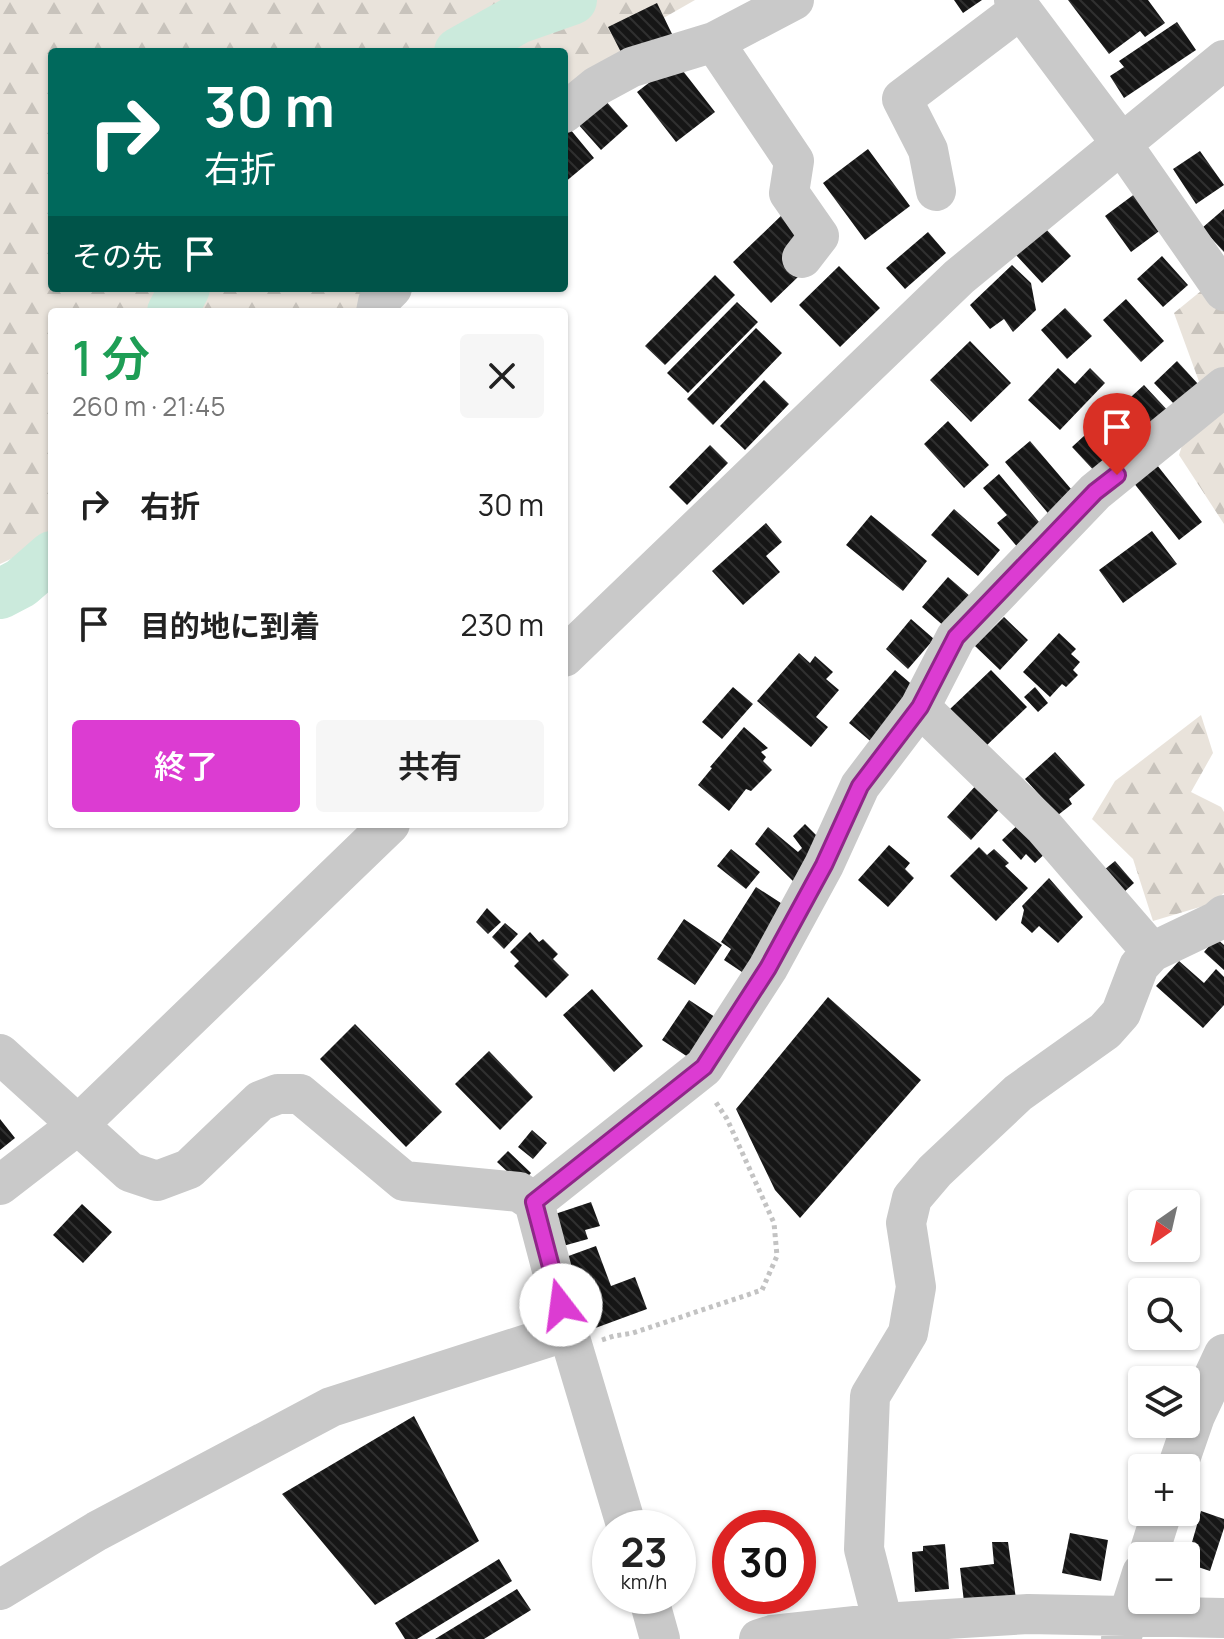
<!DOCTYPE html>
<html lang="ja">
<head>
<meta charset="utf-8">
<style>
  :root { --surface:#fff; --page:#f6f6f6; --text:#222; --muted:#767676; --accent:#dc3cd2 }
  body { margin:0; font-family:Manrope,"Noto Sans JP",sans-serif; background:var(--page); color:var(--text); height:100vh; display:flex; flex-direction:column; font-size:30px; white-space:nowrap }
  * { box-sizing:border-box; margin:0 }
  p { font-size:26px; color:var(--muted) }
  .icon { flex:none; width:44px; height:44px; fill:none; stroke:currentColor; stroke-width:2; stroke-linecap:round; stroke-linejoin:round }
  .map { position:relative; flex:1; overflow:hidden }
  .drawer { position:absolute; left:48px; top:308px; width:520px; height:520px; display:flex; flex-direction:column; background:var(--surface); border-radius:8px; box-shadow:0 2px 6px #0004 }
  .drawer>* { flex:none }
  .hud { position:absolute; left:48px; top:48px; width:520px; height:244px; border-radius:8px; box-shadow:0 2px 6px #0004; background:#00695c; color:#fff; overflow:hidden }
  .needle { width:52px; rotate:214deg }
  .fabs { position:absolute; left:1128px; top:1190px; display:grid; gap:16px }
  .fabs a { display:grid; place-items:center; width:72px; height:72px; border-radius:8px; background:var(--surface); box-shadow:0 2px 6px #0004; font-size:40px }
  .speed { position:absolute; left:592px; top:1510px; display:flex; gap:16px; font-size:40px; font-weight:700; text-align:center }
  .speed>* { display:grid; place-content:center; width:104px; height:104px; border-radius:50%; background:var(--surface); box-shadow:0 2px 6px #0004; line-height:1 }
  .speed small { font-size:20px; font-weight:400 }
  .speed .limit { border:12px solid #d22; background:#fff; color:#111 }
  .pin { position:absolute; display:grid; place-items:center; width:68px; height:68px; color:#fff; margin:-82px -34px; border-radius:50% 50% 50% 0; rotate:-45deg; box-shadow:0 0 8px #0007 }
  .pin .icon { rotate:45deg }
  .me { position:absolute; width:88px; margin:-44px; rotate:345deg; stroke-linejoin:round; filter:drop-shadow(0 0 6px #0008) }
  .turn { display:flex; align-items:center; gap:28px; height:168px; padding:0 24px; font-size:36px }
  .turn .icon { width:104px; height:104px; stroke-width:2.5 }
  .turn b { display:block; font-size:56px; line-height:68px }
  .then { display:flex; align-items:center; height:76px; padding:0 24px; background:#0003; gap:16px; font-size:30px }
  .round { display:grid; place-items:center; flex:none; width:84px; height:84px; border-radius:8px; background:var(--page) }
  .head { display:flex; align-items:center; justify-content:space-between; height:136px; padding:0 24px }
  h1 { font-size:48px; font-weight:600; line-height:60px; color:#1e9e55 }
  .primary-button { display:flex; gap:16px; margin-top:auto; padding:16px 24px }
  .primary-button a { flex:1; height:92px; border-radius:8px; background:var(--accent); color:#fff; font-size:32px; font-weight:600; line-height:92px; text-align:center }
  .primary-button a+a { background:var(--page); color:var(--text) }
  ul { padding:0; list-style:none }
  li { display:flex; align-items:center; gap:24px; height:120px; padding:0 24px }
  li div { flex:1 }
  li b { display:block; font-size:30px }
  li em { font-style:normal }
  .map>svg:first-child { display:block }
  .forest { fill:url(#forest-firs) }
  .lines { fill:none; stroke-linecap:round; stroke-linejoin:round }
  .river { stroke:#cbeadc; stroke-width:50 }
  .building { fill:url(#building-back-hatch) }
  .path { stroke:#c3c3c3; stroke-width:5; stroke-dasharray:4 4; stroke-linecap:butt }
  .minor { stroke:#c9c9c9; stroke-width:40 }
  .route-casing { stroke:#8f2788; stroke-width:20 }
  .route { stroke:#dc3cd2; stroke-width:14 }
</style>
</head>
<body>
<div class="map">
<svg width="1224" height="1639" viewBox="0 0 1224 1639">
  <defs>
    <pattern id="forest-firs" width="22" height="20" patternUnits="userSpaceOnUse" patternTransform="scale(2)"><rect width="22" height="20" fill="#e9e3db"/><path d="M5 1l3.5 6h-7zM16 11l3.5 6h-7z" fill="#c8c3bc"/></pattern>
    <pattern id="building-back-hatch" width="6" height="6" patternUnits="userSpaceOnUse" patternTransform="scale(2)"><rect width="6" height="6" fill="#161616"/><path d="M-1 5l2 2M0 0l6 6M5-1l2 2" fill="none" stroke="#303030"/></pattern>
  </defs>
  <rect width="100%" height="100%" fill="#fff"/>
  <path class="forest" d="M0,0H695L646,28L564,103V52H52V288H387L365,312H52V540L0,564Z
    M1212,282L1224,295V524L1179,455L1201,387L1174,313Z
    M1201,715L1213,753L1191,792L1221,807L1224,812V893L1210,904L1153,921L1133,859L1092,819L1115,781Z"/>
  <g class="lines">
    <path class="river" d="M459,52L518,19L572,0
      M172,312L185,288
      M0,594L21,583L52,556"/>
  </g>
  <path class="building" d="M954,0H982L963,13Z
    M1068,0H1148L1165,23L1145,37L1140,31L1109,54Z
    M657,3L672,34L624,58L608,27Z
    M1177,22L1196,50L1124,98L1110,76L1124,67L1119,61Z
    M676,62L715,112L676,142L637,92Z
    M604,99L628,126L601,150L577,123Z
    M570,129L594,158L564,183V134Z
    M868,149L910,206L865,240L823,183Z
    M1200,151L1224,185L1196,204L1173,169Z
    M1136,193L1162,229L1131,252L1105,216Z
    M1224,209V252L1202,228Z
    M784,213L806,236L800,275L771,303L733,262Z
    M1045,228L1071,256L1042,283L1016,255Z
    M928,232L946,253L905,289L886,268Z
    M1162,256L1188,285L1163,307L1137,279Z
    M1012,265L1031,283L1036,310L1013,332L1004,319L990,329L970,305Z
    M839,266L880,308L840,347L799,305Z
    M715,275L735,295L665,365L645,346Z
    M1126,299L1164,341L1141,362L1103,320Z
    M737,302L758,322L688,393L667,373Z
    M1065,308L1092,336L1067,359L1041,330Z
    M756,328L782,353L713,425L687,399Z
    M970,341L1011,383L971,422L930,380Z
    M1177,361L1198,384L1175,405L1154,383Z
    M1058,368L1075,384L1090,368L1105,383L1060,430L1028,400Z
    M764,380L789,404L745,450L720,426Z
    M1144,385L1170,413L1145,436L1120,407Z
    M948,421L989,465L964,488L924,444Z
    M1097,424L1122,453L1098,475L1072,447Z
    M1030,441L1077,496L1052,518L1005,462Z
    M710,445L728,463L687,505L669,487Z
    M1157,465L1202,522L1179,540L1133,482Z
    M999,474L1044,528L1019,549L997,523L1007,515L983,488Z
    M954,509L1000,550L978,576L931,535Z
    M871,515L927,561L903,591L846,545Z
    M766,523L782,542L766,556L780,572L743,605L712,571Z
    M1152,531L1177,564L1123,603L1099,570Z
    M948,577L971,597L945,627L922,607Z
    M1004,617L1028,640L1000,670L975,646Z
    M911,619L934,639L908,669L886,649Z
    M1059,633L1076,649L1071,654L1080,662L1073,670L1078,675L1066,687L1062,684L1050,697L1023,672Z
    M799,653L810,663L815,656L833,672L826,679L839,690L816,717L828,727L811,747L757,701Z
    M895,670L916,688L875,745L849,723Z
    M991,670L1027,707L986,746L950,709Z
    M733,687L753,704L722,739L702,722Z
    M1035,687L1048,703L1038,712L1024,697Z
    M744,727L768,748L761,752L766,757L763,761L772,770L751,791L746,789L729,811L698,785L712,768L710,767Z
    M1055,752L1085,785L1069,799L1072,804L1058,815L1025,779Z
    M980,781L1004,804L971,840L947,817Z
    M1023,820L1050,849L1035,863L1026,854L1021,860L1002,840Z
    M805,824L821,840L795,883L755,844L768,827L798,852L802,848L793,836Z
    M889,845L910,863L905,869L914,878L888,907L858,880Z
    M979,847L987,855L994,849L1009,863L1005,866L1028,888L996,921L950,876Z
    M731,849L760,872L746,889L717,866Z
    M1115,861L1134,883L1123,893L1104,870Z
    M1049,878L1083,917L1058,943L1039,926L1032,933L1021,923L1024,910L1022,906Z
    M756,887L787,907L745,974L724,960L731,949L721,942Z
    M487,908L501,922L488,934L476,922Z
    M684,919L722,945L695,985L657,959Z
    M505,923L518,934L504,949L492,937Z
    M530,932L539,942L543,939L558,954L553,959L569,975L546,998L514,966L519,961L510,952Z
    M1216,938L1224,945V970L1204,952Z
    M1179,961L1204,983L1216,969L1224,977V1005L1203,1028L1156,986Z
    M592,989L643,1046L614,1072L563,1015Z
    M828,997L921,1080L800,1218L775,1190L736,1109Z
    M689,1000L718,1019L691,1059L662,1040Z
    M355,1024L442,1112L406,1147L320,1059Z
    M489,1051L533,1097L500,1130L455,1084Z
    M0,1119L15,1138L0,1150Z
    M532,1130L547,1143L533,1159L518,1147Z
    M508,1151L531,1173L521,1184L497,1162Z
    M591,1202L600,1226L585,1230L588,1239L563,1246L555,1214Z
    M82,1204L112,1232L83,1263L53,1235Z
    M596,1246L611,1286L635,1277L647,1309L590,1330L563,1258Z
    M414,1416L479,1541L375,1605L282,1494Z
    M1201,1511L1224,1519V1528L1210,1571L1186,1563Z
    M1070,1533L1108,1540L1101,1581L1062,1573Z
    M992,1542H1008L1016,1599L964,1602L960,1568L994,1564Z
    M945,1544L949,1589L915,1592L912,1552L923,1551V1546Z
    M499,1559L512,1581L417,1639H405L395,1623Z
    M517,1589L531,1610L484,1639H435Z"/>
  <g class="lines">
    <path class="path" d="M602,1340L614,1336L633,1333L762,1290L777,1256L774,1223L727,1119L715,1101"/>
    <path class="minor" d="M1014,0L1121,143L1224,291
      M714,42L794,0
      M564,113L597,86L632,67L714,42L794,161L789,193L819,236L802,258
      M936,191L928,150L902,99L1021,9
      M376,312L378,302L392,288
      M564,657L959,277L1224,60
      M920,707L1044,827L1152,952
      M0,1054L130,1172L157,1181L189,1169L260,1101L278,1094H300L404,1181L519,1192L534,1202L568,1331L627,1528
      M0,1185L79,1124L390,824
      M534,1202L704,1067L768,968L824,865L860,786L920,707L956,637L1095,492L1224,387
      M1177,1468L1195,1416L1224,1354
      M1148,1556L1162,1512
      M0,1590L97,1531L331,1407L568,1331
      M648,1596L660,1639
      M883,1623L864,1549L870,1396L908,1333L916,1287L906,1223L912,1198L935,1171L1018,1093L1105,1031L1121,1013L1139,966L1152,952L1217,921L1224,915
      M759,1639L772,1635L883,1623L1028,1614L1224,1618
      M1121,1639L1142,1573"/>
  </g>
  <g class="lines">
    <defs>
      <path id="route" d="M561,1305L534,1202L704,1067L768,968L824,865L860,786L920,707L956,637L1095,492L1117,475"/>
    </defs>
    <use href="#route" class="route-casing"/>
    <use href="#route" class="route"/>
  </g>
</svg>
<div class="fabs">
<a><svg class="needle" viewBox="-14 -14 28 28"><path d="M0-13l5 13h-10z" fill="#e53935"/><path d="M0 13l5-13h-10z" fill="#767676"/></svg></a>
<a><svg class="icon" aria-label="search" viewBox="0 0 24 24"><circle cx="10" cy="10" r="6"/><path d="M15 15l6 6"/></svg></a>
<a><svg class="icon" aria-label="layers" viewBox="0 0 24 24"><path d="M12 4l9 5-9 5-9-5zM3 14l9 5 9-5"/></svg></a>
<a>+</a>
<a>−</a>
</div>
<div class="speed"><div>23<small>km/h</small></div><div class="limit">30</div></div>
<div class="pin" style="left:1117px;top:475px;background:#d93025"><svg class="icon" aria-label="arrive" viewBox="0 0 24 24"><path d="M6 21V4h12l-3 4 3 4H6"/></svg></div>
<svg class="me" style="left:561px;top:1305px" viewBox="-20 -20 40 40"><circle r="19" fill="#fff"/><path d="M0-13L10 11 0 6-10 11z" fill="#dc3cd2"/></svg>
<div class="hud">
<div class="turn"><svg class="icon" aria-label="right" viewBox="0 0 24 24"><path d="M7 20v-9h11M14 6l5 5-5 5"/></svg><div><b>30 m</b>右折</div></div>
<div class="then">その先<svg class="icon" aria-label="arrive" viewBox="0 0 24 24"><path d="M6 21V4h12l-3 4 3 4H6"/></svg></div>
</div>
<section class="drawer">
<div class="head"><div><h1>1 分</h1><p>260 m · 21:45</p></div><a class="round"><svg class="icon" aria-label="close" viewBox="0 0 24 24"><path d="M6 6l12 12M18 6L6 18"/></svg></a></div>
<ul>
<li><svg class="icon" aria-label="right" viewBox="0 0 24 24"><path d="M7 20v-9h11M14 6l5 5-5 5"/></svg><div><b>右折</b></div><em>30 m</em></li>
<li><svg class="icon" aria-label="arrive" viewBox="0 0 24 24"><path d="M6 21V4h12l-3 4 3 4H6"/></svg><div><b>目的地に到着</b></div><em>230 m</em></li>
</ul>
<div class="primary-button"><a>終了</a><a>共有</a></div>
</section>
</div>
</body>
</html>
